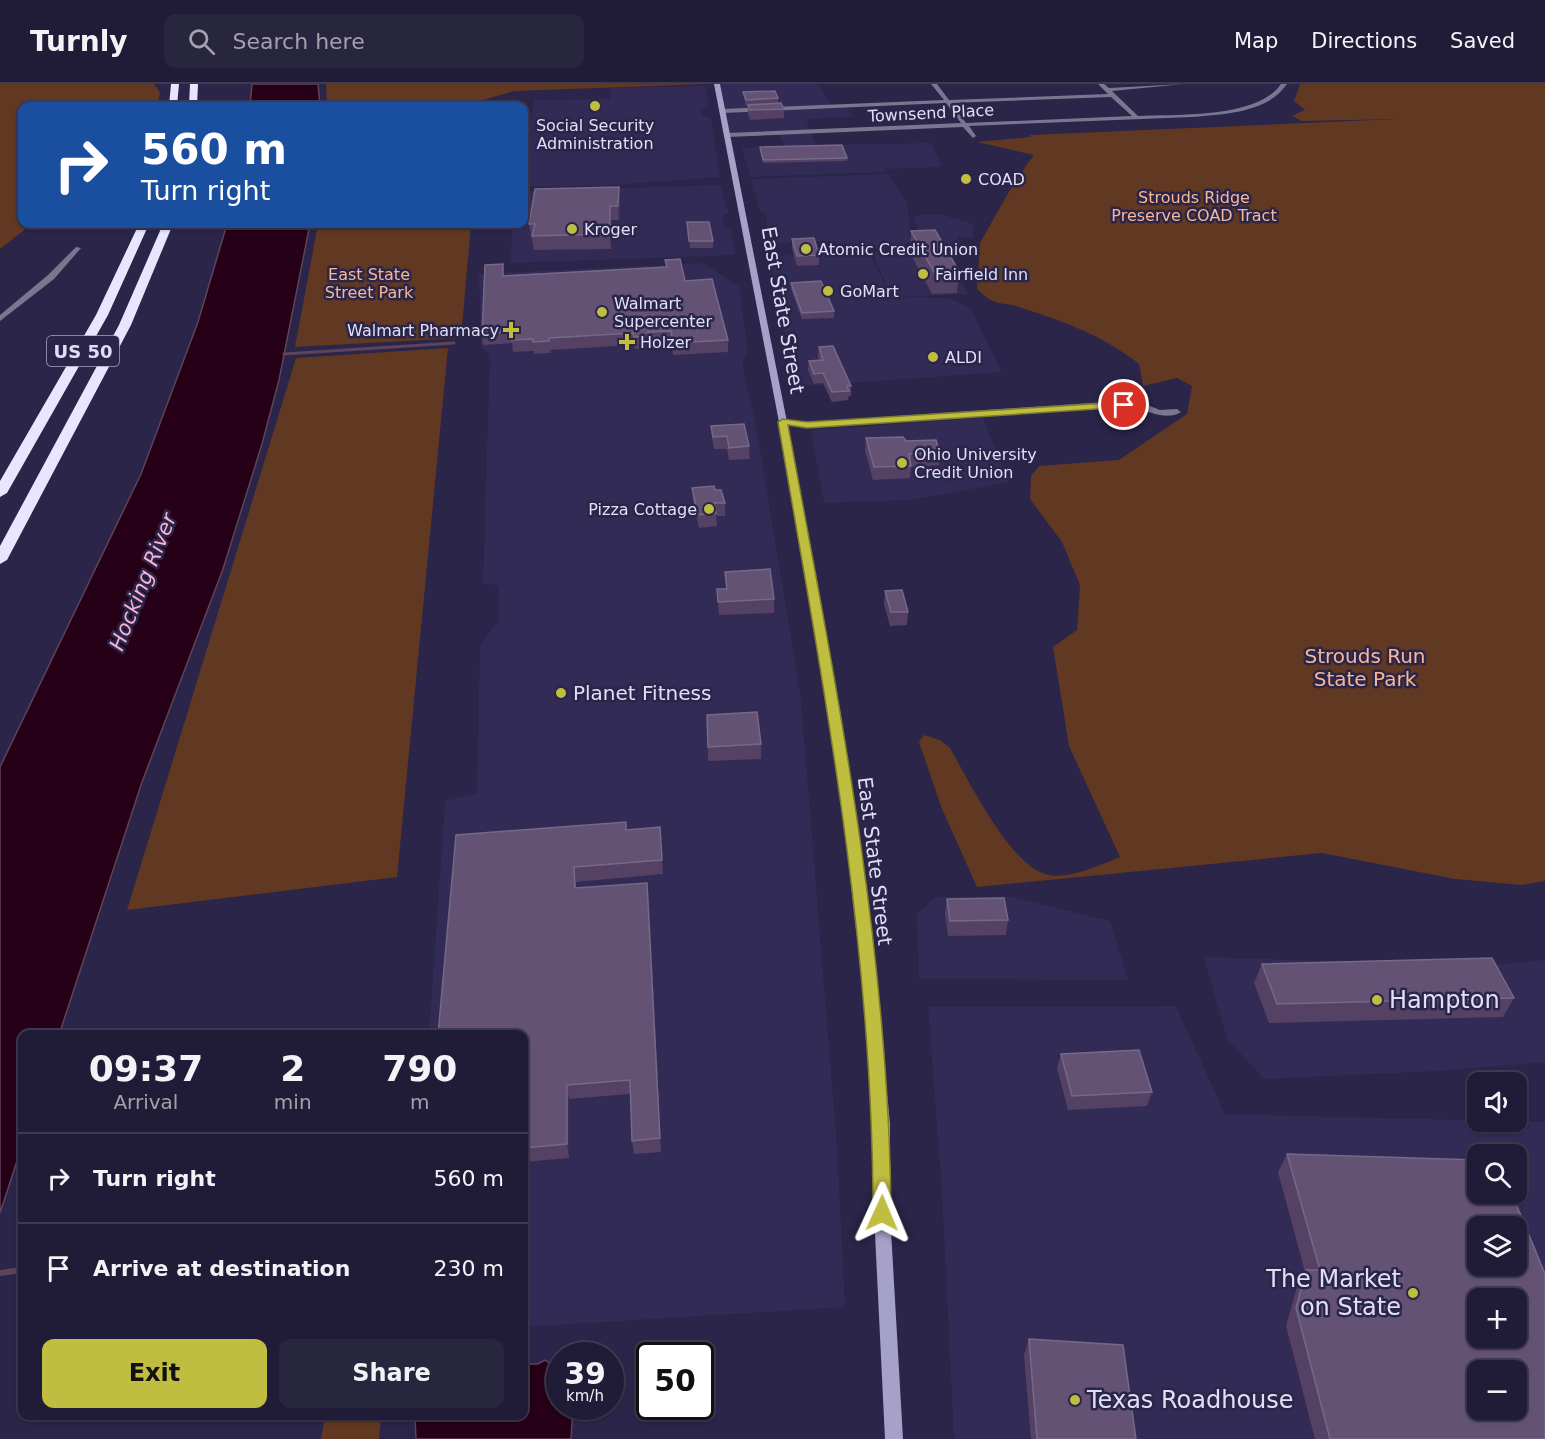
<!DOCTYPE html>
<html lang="en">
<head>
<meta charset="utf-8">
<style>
  :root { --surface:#201c37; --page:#28253f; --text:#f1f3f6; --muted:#a2a1ad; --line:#3d3a52; --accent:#c0be41 }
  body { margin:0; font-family:"DejaVu Sans",sans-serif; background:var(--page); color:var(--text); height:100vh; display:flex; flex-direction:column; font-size:22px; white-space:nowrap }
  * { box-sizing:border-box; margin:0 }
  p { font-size:20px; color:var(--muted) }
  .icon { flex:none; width:33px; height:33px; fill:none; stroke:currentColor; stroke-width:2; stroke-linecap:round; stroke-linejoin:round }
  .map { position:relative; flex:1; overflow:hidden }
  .side { position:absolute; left:18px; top:946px; width:510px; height:390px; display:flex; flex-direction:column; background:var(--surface); border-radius:12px; box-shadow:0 2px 4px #0004,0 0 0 2px var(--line) }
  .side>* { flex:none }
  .hud { position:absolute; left:18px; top:18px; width:510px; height:126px; border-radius:12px; box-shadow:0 2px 4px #0004,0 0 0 2px var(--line); background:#1a4fa0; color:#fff; overflow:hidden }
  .fabs { position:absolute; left:1467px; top:988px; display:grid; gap:12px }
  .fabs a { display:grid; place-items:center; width:60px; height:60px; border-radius:12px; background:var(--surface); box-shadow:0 2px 4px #0004,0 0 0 2px var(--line); font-size:30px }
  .speed { position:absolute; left:546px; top:1258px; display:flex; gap:12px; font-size:30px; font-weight:700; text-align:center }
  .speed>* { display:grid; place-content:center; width:78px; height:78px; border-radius:50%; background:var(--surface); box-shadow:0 2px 4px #0004,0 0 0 2px var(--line); line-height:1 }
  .speed small { font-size:15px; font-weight:400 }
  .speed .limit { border:3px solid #111; border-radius:9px; background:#fff; color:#111 }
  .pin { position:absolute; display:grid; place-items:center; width:51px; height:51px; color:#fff; margin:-26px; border:3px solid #fff; border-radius:50%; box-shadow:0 2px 6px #0007 }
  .me { position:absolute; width:66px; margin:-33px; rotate:1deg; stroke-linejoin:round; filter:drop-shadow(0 0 4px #0008) }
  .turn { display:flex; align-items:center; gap:21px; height:126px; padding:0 24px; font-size:27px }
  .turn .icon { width:78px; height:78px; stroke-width:2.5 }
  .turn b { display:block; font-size:42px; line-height:51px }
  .eta { display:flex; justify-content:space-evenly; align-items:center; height:102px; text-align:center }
  .eta b { font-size:36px; font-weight:700; line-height:42px }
  .cta { display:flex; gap:12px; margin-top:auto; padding:12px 24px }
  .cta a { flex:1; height:69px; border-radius:12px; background:var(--accent); color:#111; font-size:24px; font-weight:700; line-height:69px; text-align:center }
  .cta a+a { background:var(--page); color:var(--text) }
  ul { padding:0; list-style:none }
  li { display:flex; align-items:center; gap:18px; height:90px; padding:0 24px; border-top:2px solid var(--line) }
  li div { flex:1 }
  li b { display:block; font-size:22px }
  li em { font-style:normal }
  header { display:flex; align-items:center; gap:36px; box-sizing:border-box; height:84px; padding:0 30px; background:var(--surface); border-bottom:2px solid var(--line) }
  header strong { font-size:28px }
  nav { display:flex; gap:33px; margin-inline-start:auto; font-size:21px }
  .search { width:420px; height:54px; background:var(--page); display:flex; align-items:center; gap:15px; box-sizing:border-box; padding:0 21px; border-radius:12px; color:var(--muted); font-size:22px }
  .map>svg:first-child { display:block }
  .built { fill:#322b56; fill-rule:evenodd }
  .green { fill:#613822 }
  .water { fill:#260016; stroke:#5e435a; stroke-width:1.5 }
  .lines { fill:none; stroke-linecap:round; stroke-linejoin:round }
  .stream-far1 { stroke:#5e435a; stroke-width:3 }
  .stream { stroke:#5e435a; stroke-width:6 }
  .minor { fill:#78778f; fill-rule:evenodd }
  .secondary { fill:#a5a1c8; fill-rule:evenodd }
  .motorway { fill:#e7e6fe; fill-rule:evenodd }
  .wall { fill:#544164 }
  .shaded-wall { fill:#3d2f53 }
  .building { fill:#635274; stroke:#766888; stroke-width:1.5; fill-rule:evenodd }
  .route { fill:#c0be41; stroke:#7d7c2a; stroke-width:1.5 }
  .poi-dot { fill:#c0be41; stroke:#2a2549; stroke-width:2 }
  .labels { text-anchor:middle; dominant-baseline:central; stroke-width:5; stroke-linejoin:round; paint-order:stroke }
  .far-street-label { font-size:16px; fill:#e0dff7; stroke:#2a2549 }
  .far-poi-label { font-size:16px; fill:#e0dff7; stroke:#2a2549; text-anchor:start }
  .far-park-label { font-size:16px; fill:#f8b794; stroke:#2a2549 }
  .shield { fill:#2a2549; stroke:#a9a7c3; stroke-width:1.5 }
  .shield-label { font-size:18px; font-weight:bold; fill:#e0dff7 }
  .street-label { font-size:20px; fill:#e0dff7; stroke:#2a2549 }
  .park-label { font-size:20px; fill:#f8b794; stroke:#2a2549 }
  .poi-label { font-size:20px; fill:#e0dff7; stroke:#2a2549; text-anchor:start }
  .water-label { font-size:21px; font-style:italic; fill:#f7b3d4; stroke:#2a2549 }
  .near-poi-label { font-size:24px; fill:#e0dff7; stroke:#2a2549; text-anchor:start }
</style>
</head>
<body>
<header>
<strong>Turnly</strong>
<div class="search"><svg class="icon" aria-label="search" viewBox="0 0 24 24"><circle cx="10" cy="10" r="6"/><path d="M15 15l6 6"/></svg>Search here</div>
<nav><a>Map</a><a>Directions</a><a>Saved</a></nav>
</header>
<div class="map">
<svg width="1545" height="1355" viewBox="0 0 1545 1355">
  <rect width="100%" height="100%" fill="#2a2549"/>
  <path class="built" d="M717,0H819L831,22H847L853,33L806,35L816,61L931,59L942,83L886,85L884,88L750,93L742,64L784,62L780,51L810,49L727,51Z
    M705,2L709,23L701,26L702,31L711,34L720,93L613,101L524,103V61L535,16L610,15V4Z
    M888,90L907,119L911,157L902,162L839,168L836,157L768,160L766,130L760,128L751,95Z
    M720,101L729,129L723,132L724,142L731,147L735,171L511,179L512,140H524V107Z
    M922,130L943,131L973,140V155L957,152L965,167L947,168L968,210L898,213L949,214L971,225L1002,288L795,303L769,172L869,168L891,214L872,167L924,165L914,133Z
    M703,179L739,203L748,268L742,279L758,352L801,616L837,1063L845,1223L524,1243V951H429L445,717L477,709L480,562L498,537L499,502L483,499L490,271L481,262L479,190Z
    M983,334L1009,398L910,416L824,419L811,346Z
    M936,813H1011L1110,837L1128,896L919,895L917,830Z
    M1204,873L1480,882L1545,876V978L1437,987L1264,995L1227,955Z
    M1176,922L1225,1030L1545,1038V1355H954L942,1108L928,923ZM1478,1071H1516V1110H1478ZM1478,1143H1516V1182H1478ZM1478,1215H1516V1254H1478ZM1478,1287H1516V1326H1478Z"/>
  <path class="green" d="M0,0H154L160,9L157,22H22V140H32L0,165Z
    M326,0H706L514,7L480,17V22H327Z
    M1300,0H1545V797L1522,801L1455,795L1322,769L977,803L942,725L919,658L924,651L940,656L950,664C969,697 1009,779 1045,790C1065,797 1101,781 1120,773L1069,662L1053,563L1077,546L1080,501L1062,458L1030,415L1031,392L1039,382L1119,376L1187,330L1192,302L1177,294L1143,302L1139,280C1106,253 1063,237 1022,224C999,216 998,225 977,205L980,159L1015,97L1034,71L977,58L1031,53L1030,51L1398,35L1302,37L1292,32L1305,26L1294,17Z
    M318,140H471L461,254L295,263Z
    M448,264L397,793L127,826L296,274Z
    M325,1332H381L379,1355H321Z"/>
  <path class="water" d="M252,0H318L320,22H250Z
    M227,140H310L279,296L262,360L223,485L142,698L59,951H22V1062L0,1129V683L141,390L198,238Z
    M545,1276L553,1282H559L560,1323H573L571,1355H416L415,1332H524V1280H538Z"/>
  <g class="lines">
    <path class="stream-far1" d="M284,270L454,259"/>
    <path class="stream" d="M0,1189L22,1186"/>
    <path class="minor" d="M931,0H937L949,16L1108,10L1098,0H1104L1109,4L1184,0L1112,7L1138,32C1176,30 1257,35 1281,0H1287C1267,29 1224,30 1192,33L969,42L976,52L973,54L963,43L727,53L724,51L727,49L961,39L946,19L722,29L719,27L722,25L944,16ZM1111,13L1132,32L966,39L951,19Z
      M76,163L81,164L54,195L0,237V231L48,191Z
      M1135,316L1160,326L1177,325L1181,328C1167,337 1148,328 1134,322L807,344L783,341L779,338L783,335L807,338Z"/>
    <path class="secondary" d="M714,0H720L787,338L840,627L855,730L878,915L890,1040V1129L903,1355H885L874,1129V1040L864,915L843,730L828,627L779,338Z"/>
    <path class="motorway" d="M171,0H179L177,22H169Z
      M190,0H198L197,22H189Z
      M139,140H149L108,231L7,409L0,413V397L96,231Z
      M163,140H173L131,241L7,476L0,480V462L119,241Z"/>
  </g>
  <path class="wall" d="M743,8L778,14V20L784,25V34L750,36L748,30V22H746L744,14Z
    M760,63L847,74V77L763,79Z
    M620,117L619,136H611V165L534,166L529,140Z
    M687,138L713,157V164H690Z
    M911,147L959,187L957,209L932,210L910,169Z
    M792,155L819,171V181L797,182L792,165Z
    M665,176L728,256V268L673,271L671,258L649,260V264L635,265L634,261L550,266L551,269L534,270V267L513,268L512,259L483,261L482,249L505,191L666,183Z
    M791,199L834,227V234L802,235L791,205Z
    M819,263L851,302V312H849L848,316L832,318L823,299L814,300L808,286L809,277L819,276L818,272Z
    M711,342L749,362L750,375L729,376L727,365H714L712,354Z
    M866,354L906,357L940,369L939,381L911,383L910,394L873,396L865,367Z
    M692,404L715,406L725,419V432H716L717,442L699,444L693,416Z
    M725,488L774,515V529L719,531L717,505H726Z
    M885,507L908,528L907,541L890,542L884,520Z
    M707,631L761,660V675L708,677Z
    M660,743L663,790L576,798V804L649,813L661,1068L634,1070L632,1057L630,1010L569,1015V1074L524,1078V951L456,751L627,746Z
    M947,815L1008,836L1006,851L948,852L945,829Z
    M1262,880L1514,914L1503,933L1269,939L1254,899Z
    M1061,970L1152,1008L1147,1022L1068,1026L1057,984Z
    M1287,1070L1545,1355H1315L1286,1242L1297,1203L1305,1188L1278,1088Z
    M1029,1255L1136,1355H1031L1024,1271Z"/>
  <path class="shaded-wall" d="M619,103L620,117L619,136L618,122Z
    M610,122L611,136V165L610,150Z
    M647,799L649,813L661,1068L660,1054Z
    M567,1001L569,1015V1074L567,1060Z"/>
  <path class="building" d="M775,7L778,14L746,16L743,8Z
    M781,19L784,25L750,26L748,21Z
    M842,61L847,74L763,76L760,63Z
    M619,103L618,122H610V150L532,152L535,140H529L535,105Z
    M687,138H709L713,157H689Z
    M935,146L959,187L934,188L911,147Z
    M814,154L819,171L797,172L792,155Z
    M680,175L685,197L712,195L728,256L673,259L671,247L648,248L649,252L634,253L633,249L549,254V257L533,258V255L512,256V248L482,249L485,181L503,180V192L667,183L665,176Z
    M821,197L834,227L802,229L791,199Z
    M833,262L851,302H847L849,307L832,308L823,289L814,290L809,277L823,276L819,263Z
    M744,340L749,362L729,364L727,352L713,353L711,342Z
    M903,353L906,357L936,356L940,369L909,370L911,382L874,383L866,354Z
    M714,402L715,406H721L725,419H714L716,429L698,431L692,404Z
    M770,485L774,515L718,518L717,505H727L725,488Z
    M902,506L908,528H891L885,507Z
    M757,628L761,660L708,663L707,631Z
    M626,738V746L660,743L662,776L574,783L575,804L647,799L660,1054L632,1057L630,996L567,1001V1060L524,1064V951H438L456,751Z
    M1004,814L1008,836L950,837L947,815Z
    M1492,874L1514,914L1277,920L1262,880Z
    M1139,966L1152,1008L1072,1012L1061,970Z
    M1287,1070L1478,1076V1110H1512L1545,1190V1355H1330L1296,1224L1306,1186H1320ZM1478,1143H1516V1182H1478ZM1478,1215H1516V1254H1478ZM1478,1287H1516V1326H1478Z
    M1029,1255L1123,1261L1136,1355H1037Z"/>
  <path class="route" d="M1124,318L1127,319V323L807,344L788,341C836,601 889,863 891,1129L889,1135L882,1137L875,1135L873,1129C873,862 823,599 778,338L783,335L807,338Z"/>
  <g class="poi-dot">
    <circle cx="595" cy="22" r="6"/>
    <circle cx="966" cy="95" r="6"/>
    <circle cx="572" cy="145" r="6"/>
    <circle cx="806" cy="165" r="6"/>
    <circle cx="923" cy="190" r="6"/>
    <circle cx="828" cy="207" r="6"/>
    <circle cx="602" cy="228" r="6"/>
    <path d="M508 237h6v6h6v6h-6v6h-6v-6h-6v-6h6z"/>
    <path d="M624 249h6v6h6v6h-6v6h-6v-6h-6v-6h6z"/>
    <circle cx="933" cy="273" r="6"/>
    <circle cx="902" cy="379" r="6"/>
    <circle cx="709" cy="425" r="6"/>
    <circle cx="561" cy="609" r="6"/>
    <circle cx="1377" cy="916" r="6"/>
    <circle cx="1413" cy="1209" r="6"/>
    <circle cx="1075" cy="1316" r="6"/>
  </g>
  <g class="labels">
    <g class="far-street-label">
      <text transform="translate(931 29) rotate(-3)">Townsend Place</text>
    </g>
    <g class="far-poi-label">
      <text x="595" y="41" text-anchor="middle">Social Security<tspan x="595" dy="18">Administration</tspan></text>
      <text x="978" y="95">COAD</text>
      <text x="584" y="145">Kroger</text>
      <text x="818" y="165">Atomic Credit Union</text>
      <text x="935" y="190">Fairfield Inn</text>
      <text x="840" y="207">GoMart</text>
      <text x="614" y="219">Walmart<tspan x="614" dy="18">Supercenter</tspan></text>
      <text x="499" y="246" text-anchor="end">Walmart Pharmacy</text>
      <text x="640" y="258">Holzer</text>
      <text x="945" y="273">ALDI</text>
      <text x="914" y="370">Ohio University<tspan x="914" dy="18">Credit Union</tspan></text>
      <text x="697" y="425" text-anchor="end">Pizza Cottage</text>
    </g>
    <g class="far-park-label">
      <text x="1194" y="113">Strouds Ridge<tspan x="1194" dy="18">Preserve COAD Tract</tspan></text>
      <text x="369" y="190">East State<tspan x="369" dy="18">Street Park</tspan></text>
    </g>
    <rect class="shield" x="47" y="252" width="72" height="30" rx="4.5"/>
    <g class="shield-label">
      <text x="83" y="267">US 50</text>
    </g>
    <g class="street-label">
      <text transform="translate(783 226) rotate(80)">East State Street</text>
      <text transform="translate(875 777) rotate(83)">East State Street</text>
    </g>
    <g class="park-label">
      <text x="1365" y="572">Strouds Run<tspan x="1365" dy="23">State Park</tspan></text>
    </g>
    <g class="poi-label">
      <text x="573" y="609">Planet Fitness</text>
    </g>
    <g class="water-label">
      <text transform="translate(143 498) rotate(-68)">Hocking River</text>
    </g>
    <g class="near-poi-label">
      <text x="1389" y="916">Hampton</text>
      <text x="1401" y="1195" text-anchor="end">The Market<tspan x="1401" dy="28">on State</tspan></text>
      <text x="1087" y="1316">Texas Roadhouse</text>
    </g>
  </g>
</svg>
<div class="fabs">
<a><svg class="icon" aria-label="sound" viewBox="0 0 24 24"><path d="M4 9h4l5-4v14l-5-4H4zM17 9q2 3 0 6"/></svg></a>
<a><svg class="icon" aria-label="search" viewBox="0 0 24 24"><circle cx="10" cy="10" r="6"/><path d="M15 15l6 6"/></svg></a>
<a><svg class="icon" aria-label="layers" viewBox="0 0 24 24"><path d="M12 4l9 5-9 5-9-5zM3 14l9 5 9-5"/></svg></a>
<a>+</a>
<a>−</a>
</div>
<div class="speed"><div>39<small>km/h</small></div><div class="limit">50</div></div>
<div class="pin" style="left:1124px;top:321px;background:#d93025"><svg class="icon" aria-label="arrive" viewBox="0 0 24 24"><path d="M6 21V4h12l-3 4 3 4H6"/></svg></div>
<svg class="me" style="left:882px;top:1129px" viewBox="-20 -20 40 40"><path d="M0-17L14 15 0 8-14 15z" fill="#c0be41" stroke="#fff" stroke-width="4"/></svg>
<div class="hud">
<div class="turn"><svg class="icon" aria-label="right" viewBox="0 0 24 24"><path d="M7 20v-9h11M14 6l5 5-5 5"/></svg><div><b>560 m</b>Turn right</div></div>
</div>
<section class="side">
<div class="eta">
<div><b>09:37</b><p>Arrival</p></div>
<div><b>2</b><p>min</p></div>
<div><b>790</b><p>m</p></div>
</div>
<ul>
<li><svg class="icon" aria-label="right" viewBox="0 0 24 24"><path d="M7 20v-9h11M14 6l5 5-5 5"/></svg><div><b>Turn right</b></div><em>560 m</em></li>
<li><svg class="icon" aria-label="arrive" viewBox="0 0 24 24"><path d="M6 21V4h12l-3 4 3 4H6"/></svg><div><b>Arrive at destination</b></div><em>230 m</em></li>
</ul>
<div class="cta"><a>Exit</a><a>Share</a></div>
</section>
</div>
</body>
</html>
